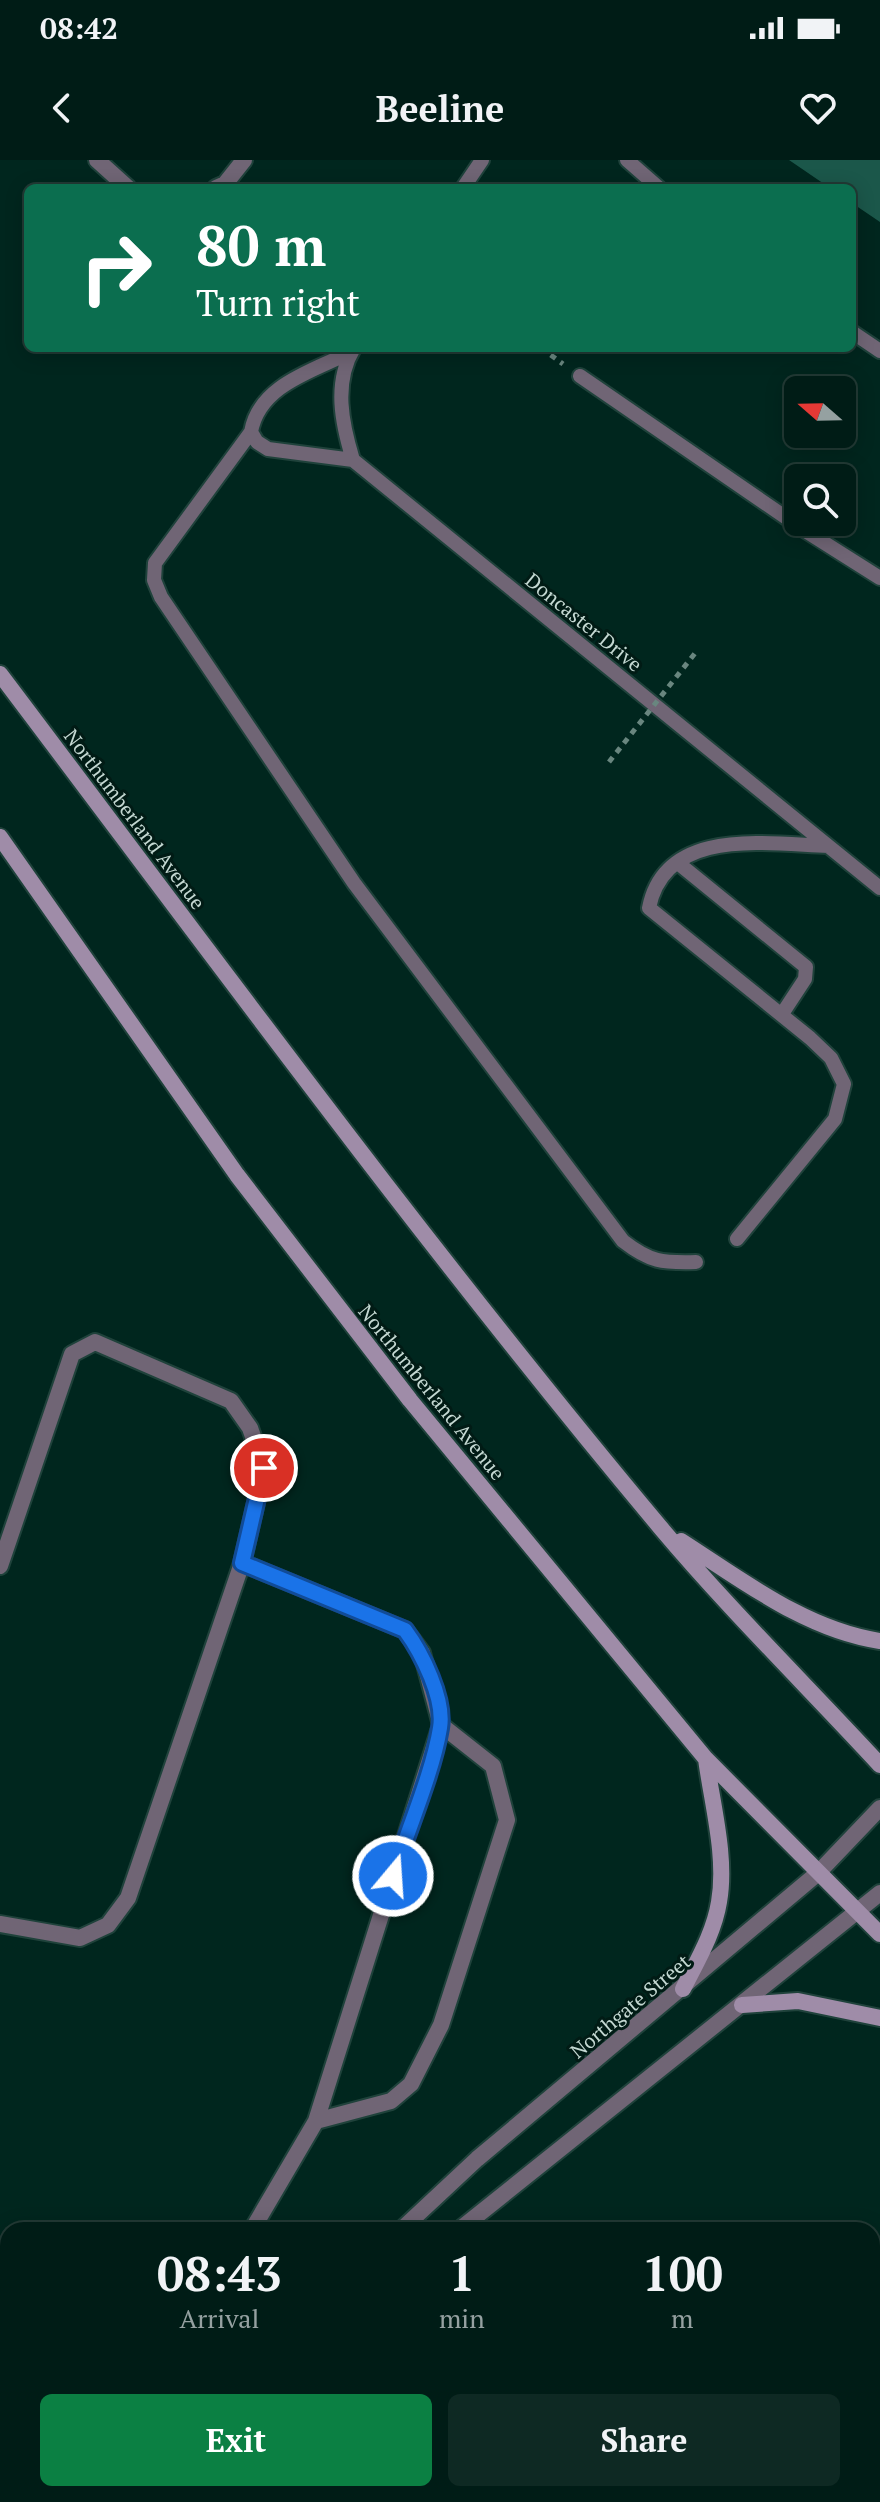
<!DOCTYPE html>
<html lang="en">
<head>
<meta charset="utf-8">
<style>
  :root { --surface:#001c16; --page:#0e2923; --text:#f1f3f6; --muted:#95a1a1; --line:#223a35; --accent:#0b8043 }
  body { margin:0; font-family:"PT Serif",serif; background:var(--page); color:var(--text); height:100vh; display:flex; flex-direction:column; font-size:30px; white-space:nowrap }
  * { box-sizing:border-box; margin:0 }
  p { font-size:26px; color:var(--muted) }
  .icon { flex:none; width:44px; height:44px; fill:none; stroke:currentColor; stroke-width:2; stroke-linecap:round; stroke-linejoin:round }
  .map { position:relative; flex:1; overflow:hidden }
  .panel { position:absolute; left:0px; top:2062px; width:880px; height:280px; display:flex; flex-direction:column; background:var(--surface); border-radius:24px 24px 0 0; box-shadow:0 4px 20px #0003,0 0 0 2px var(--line) }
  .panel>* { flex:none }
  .hud { position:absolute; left:24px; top:24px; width:832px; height:168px; border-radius:12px; box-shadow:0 4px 20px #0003,0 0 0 2px var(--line); background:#0b6e4f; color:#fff; overflow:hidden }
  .needle { width:52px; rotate:290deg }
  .tools { position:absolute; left:784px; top:216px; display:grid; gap:16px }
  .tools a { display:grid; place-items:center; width:72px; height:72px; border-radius:12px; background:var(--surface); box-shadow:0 4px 20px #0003,0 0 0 2px var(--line); font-size:40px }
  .pin { position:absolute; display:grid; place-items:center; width:68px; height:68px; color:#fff; margin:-34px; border:4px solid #fff; border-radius:50%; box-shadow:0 2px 8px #0007 }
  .me { position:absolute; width:88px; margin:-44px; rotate:18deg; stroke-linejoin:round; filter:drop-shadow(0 0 6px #0008) }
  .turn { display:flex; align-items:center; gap:28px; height:168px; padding:0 40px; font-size:36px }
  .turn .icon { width:104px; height:104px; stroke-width:2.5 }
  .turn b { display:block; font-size:56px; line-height:68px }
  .eta { display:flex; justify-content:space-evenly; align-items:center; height:136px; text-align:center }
  .eta b { font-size:48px; font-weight:700; line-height:56px }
  .primary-button { display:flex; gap:16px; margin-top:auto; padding:16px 40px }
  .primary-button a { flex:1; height:92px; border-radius:12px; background:var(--accent); color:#fff; font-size:32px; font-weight:700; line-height:92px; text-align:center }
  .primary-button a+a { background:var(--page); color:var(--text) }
  .status { display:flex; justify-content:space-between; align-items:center; height:56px; padding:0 40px; background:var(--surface); direction:ltr }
  .status svg { height:22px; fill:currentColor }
  header { display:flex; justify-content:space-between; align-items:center; height:104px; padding:0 40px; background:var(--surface); font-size:36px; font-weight:700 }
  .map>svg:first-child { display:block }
  .building { fill:#1b574a }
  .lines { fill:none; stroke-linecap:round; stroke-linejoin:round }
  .lane-casing { stroke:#1f423b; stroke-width:18 }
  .street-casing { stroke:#1f423b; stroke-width:20 }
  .secondary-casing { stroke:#1f423b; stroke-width:20 }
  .path { stroke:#69867f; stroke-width:5; stroke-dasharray:6 6; stroke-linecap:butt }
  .lane { stroke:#706575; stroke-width:14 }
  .street { stroke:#706575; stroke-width:16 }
  .secondary { stroke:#9f8ca8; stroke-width:16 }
  .path-bridge { stroke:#69867f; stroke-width:5; stroke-dasharray:6 6; stroke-linecap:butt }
  .route-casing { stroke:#114b97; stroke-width:20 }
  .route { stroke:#1a73e8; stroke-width:14 }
  .labels { text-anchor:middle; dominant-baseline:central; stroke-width:6; stroke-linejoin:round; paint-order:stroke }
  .street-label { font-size:20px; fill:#c4d8d2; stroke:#011b15 }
</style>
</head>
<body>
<div class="status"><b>08:42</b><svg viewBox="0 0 49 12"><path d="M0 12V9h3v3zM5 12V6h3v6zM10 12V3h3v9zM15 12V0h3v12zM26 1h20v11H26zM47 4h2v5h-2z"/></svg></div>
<header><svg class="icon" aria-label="back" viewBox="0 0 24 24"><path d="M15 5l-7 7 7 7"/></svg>Beeline<svg class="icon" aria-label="heart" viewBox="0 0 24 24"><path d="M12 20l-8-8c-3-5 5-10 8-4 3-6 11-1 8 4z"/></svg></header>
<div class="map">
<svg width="880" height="2342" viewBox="0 0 880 2342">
  <rect width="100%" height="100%" fill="#00261e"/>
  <path class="building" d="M789,0H880V62L852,43V28H830Z"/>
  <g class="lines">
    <defs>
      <path id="lane" d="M627,0L659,28
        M463,28L482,0
        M852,172L880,191
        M354,188C333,223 342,264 353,300L880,728
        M580,216L804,370L880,418
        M251,272C259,225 313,211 351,192
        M353,300L268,289L257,282L251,272L155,403L154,420L161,437L354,723L623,1081C650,1102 662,1103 696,1102
        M678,703L806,807L805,819L782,854
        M737,1079L835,959L844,924L831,898L810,878L649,748C665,666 768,684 828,686"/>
      <path id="street" d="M97,0L128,28
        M216,28L225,24L244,0
        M242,1403L405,1470L422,1493L441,1565L316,1961L252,2070
        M0,1406L72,1194L95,1182L231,1241L250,1268L264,1308L242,1403L128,1738L108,1765L80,1778L0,1764
        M316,1961L391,1941L411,1924L441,1865L507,1660L493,1606L441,1565
        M401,2070L477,1999L818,1713L880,1648
        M459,2070L880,1733
        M50,2342L57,2334
        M189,2342L196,2334"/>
      <path id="secondary" d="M0,514C216,800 429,1091 660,1367C729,1449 807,1526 880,1605
        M0,677L237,1015L410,1240L706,1599L880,1774
        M681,1381C742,1420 806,1470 880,1481
        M683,1829C697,1801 714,1773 719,1742C727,1697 712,1644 706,1599
        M742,1845L798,1841L880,1858"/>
    </defs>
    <use href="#lane" class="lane-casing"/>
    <use href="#street" class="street-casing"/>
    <use href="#secondary" class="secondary-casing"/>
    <path class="path" d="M541,188L563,204"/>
    <use href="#lane" class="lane"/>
    <use href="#street" class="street"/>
    <use href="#secondary" class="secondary"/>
    <path class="path-bridge" d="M609,602L696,492"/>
  </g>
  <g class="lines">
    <defs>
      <path id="route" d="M264,1308L242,1403L405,1470C422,1493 445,1539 440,1568C433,1612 407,1672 393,1716"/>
    </defs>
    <use href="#route" class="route-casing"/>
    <use href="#route" class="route"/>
  </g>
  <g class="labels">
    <g class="street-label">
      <text transform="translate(584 462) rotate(39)">Doncaster Drive</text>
      <text transform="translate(135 659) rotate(53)">Northumberland Avenue</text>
      <text transform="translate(432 1232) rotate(51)">Northumberland Avenue</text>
      <text transform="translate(630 1846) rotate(-40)">Northgate Street</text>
    </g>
  </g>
</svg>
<div class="tools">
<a><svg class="needle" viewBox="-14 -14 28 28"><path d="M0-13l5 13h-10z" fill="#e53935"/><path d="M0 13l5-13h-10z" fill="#95a1a1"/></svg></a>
<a><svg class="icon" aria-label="search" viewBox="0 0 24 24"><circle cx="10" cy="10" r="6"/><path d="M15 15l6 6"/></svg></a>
</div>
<div class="pin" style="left:264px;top:1308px;background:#d93025"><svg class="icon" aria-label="arrive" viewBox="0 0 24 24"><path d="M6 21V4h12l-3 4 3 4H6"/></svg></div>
<svg class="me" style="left:393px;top:1716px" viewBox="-20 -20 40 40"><circle r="17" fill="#1a73e8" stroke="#fff" stroke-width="3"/><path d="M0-11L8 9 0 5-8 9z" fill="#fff"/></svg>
<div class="hud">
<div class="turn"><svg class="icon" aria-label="right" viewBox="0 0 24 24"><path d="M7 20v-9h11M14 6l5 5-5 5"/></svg><div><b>80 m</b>Turn right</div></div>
</div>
<section class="panel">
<div class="eta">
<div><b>08:43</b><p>Arrival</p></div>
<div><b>1</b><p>min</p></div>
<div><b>100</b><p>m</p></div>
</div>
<div class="primary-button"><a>Exit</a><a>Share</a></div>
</section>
</div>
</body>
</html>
